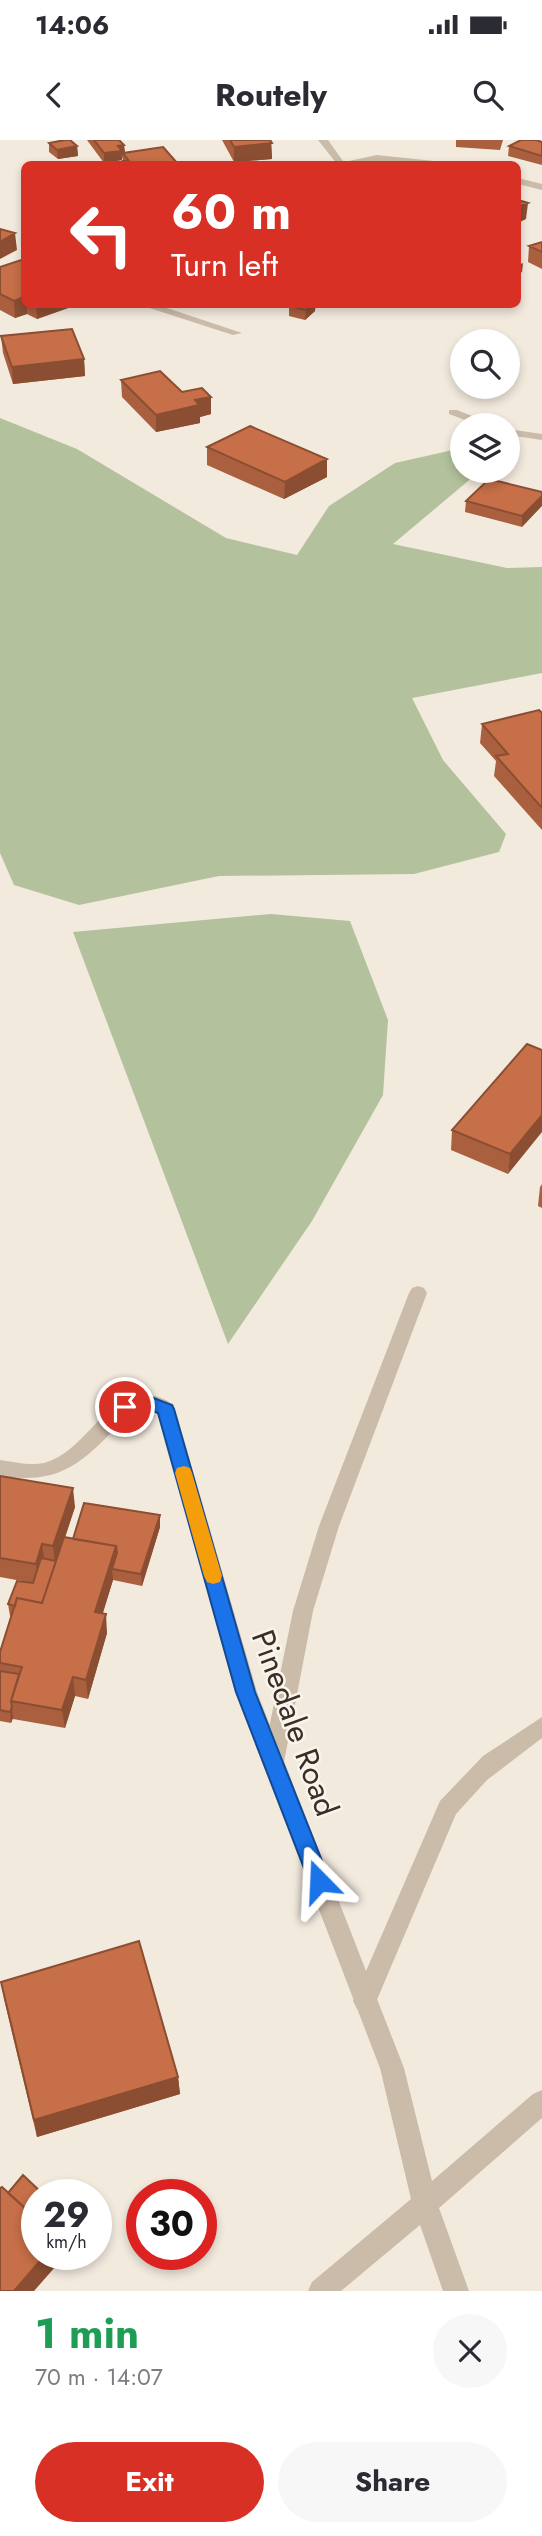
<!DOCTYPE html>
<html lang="en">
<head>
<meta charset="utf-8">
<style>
  :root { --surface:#fff; --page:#f7f7f7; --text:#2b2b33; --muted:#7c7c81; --accent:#d93025 }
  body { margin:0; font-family:Jost,sans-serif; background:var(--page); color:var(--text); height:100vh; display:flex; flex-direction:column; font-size:26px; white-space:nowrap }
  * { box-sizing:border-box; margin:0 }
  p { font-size:23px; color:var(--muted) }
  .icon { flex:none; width:38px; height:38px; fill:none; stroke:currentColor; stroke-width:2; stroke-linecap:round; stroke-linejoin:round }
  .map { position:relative; height:2151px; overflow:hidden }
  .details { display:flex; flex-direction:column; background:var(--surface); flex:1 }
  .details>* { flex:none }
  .banner { position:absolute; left:21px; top:21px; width:500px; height:147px; border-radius:10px; box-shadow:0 4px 10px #0003; background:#d93025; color:#fff; overflow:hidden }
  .controls { position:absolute; left:450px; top:189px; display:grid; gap:14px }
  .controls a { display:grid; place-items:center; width:70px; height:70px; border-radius:50%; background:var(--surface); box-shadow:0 4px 10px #0003; font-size:35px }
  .speed { position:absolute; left:21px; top:2039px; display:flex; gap:14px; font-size:35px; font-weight:700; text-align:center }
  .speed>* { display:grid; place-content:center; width:91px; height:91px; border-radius:50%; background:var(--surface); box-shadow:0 4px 10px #0003; line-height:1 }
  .speed small { font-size:18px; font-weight:400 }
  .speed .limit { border:10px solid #d22; background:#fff; color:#111 }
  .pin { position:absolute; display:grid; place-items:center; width:60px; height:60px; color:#fff; margin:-30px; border:4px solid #fff; border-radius:50%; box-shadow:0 2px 7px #0007 }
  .me { position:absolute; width:77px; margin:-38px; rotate:339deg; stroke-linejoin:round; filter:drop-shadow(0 0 5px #0008) }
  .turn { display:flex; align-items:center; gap:24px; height:147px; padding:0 35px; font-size:32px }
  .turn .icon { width:91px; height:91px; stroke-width:2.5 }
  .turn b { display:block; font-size:49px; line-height:60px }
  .round { display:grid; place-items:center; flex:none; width:74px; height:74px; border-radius:37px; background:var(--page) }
  .overview { display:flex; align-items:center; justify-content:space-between; height:119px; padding:0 35px }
  h1 { font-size:42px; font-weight:700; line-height:52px; color:#1e9e55 }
  .button { display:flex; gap:14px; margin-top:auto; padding:14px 35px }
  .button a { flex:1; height:80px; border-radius:42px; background:var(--accent); color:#fff; font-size:28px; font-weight:700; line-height:80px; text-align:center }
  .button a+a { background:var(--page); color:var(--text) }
  .status { display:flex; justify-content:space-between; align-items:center; height:49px; padding:0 35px; background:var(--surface); direction:ltr }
  .status svg { height:19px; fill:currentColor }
  header { display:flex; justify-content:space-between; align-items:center; height:91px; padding:0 35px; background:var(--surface); font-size:32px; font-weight:700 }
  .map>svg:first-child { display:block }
  .green { fill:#b3c29d }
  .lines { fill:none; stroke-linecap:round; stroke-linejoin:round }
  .service { fill:#cbbba9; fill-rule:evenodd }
  .minor { fill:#cbbba9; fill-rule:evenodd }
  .wall { fill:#aa5f3e }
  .shaded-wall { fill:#8b4e32 }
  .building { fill:#c66f48; stroke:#8b4e32; stroke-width:2 }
  .route { fill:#1a73e8; stroke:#114b97; stroke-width:2 }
  .slow { fill:#f59e0b }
  .labels { text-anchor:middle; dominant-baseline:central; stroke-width:5; stroke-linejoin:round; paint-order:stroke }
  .near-street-label { font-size:32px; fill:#382f29; stroke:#faf4ea }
</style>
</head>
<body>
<div class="status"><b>14:06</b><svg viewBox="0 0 49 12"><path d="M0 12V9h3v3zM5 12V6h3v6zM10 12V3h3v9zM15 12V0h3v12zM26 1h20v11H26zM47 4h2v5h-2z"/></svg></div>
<header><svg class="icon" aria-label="back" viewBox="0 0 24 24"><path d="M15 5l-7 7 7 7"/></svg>Routely<svg class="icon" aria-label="search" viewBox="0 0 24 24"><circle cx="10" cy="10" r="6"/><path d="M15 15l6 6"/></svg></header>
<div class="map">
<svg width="542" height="2151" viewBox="0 0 542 2151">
  <rect width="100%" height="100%" fill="#f3eade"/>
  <path class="green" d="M0,278L77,309L226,398L297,415L329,366L395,323L462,308V331H480L393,404L507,428L542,427V533L412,558L443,620L506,694L499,712L414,734L219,736L79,765L14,745L0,713Z
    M271,774L350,781L388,880L383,955L312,1081L228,1204L73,792Z"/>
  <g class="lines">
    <path class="service" d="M318,0H328L345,24H337Z
      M418,1146L424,1148L427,1153L339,1386L313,1471L284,1622L281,1629L273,1632L265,1629L262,1622L293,1471L319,1386L409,1153L412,1148Z
      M141,1254C153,1255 170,1258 175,1269L173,1274C160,1278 149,1264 136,1270C125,1275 116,1288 108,1296C72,1332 50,1343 0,1336V1320C14,1322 30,1326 44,1323C84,1312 100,1262 141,1254Z
      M542,1577V1598L487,1640L456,1674L373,1869L365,1872L357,1869L353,1861L440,1661L483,1616Z"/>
    <path class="minor" d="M377,15L434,21L439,24L377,21L335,24Z
      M518,38L542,44V50L518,44Z
      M137,164H155L242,193L233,195Z
      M449,270H457L494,285H478L449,274Z
      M508,289L542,294V300L508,295Z
      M166,1262L173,1264L175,1269L257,1552L404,1928L432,2041L533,1954L542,1950V1978L439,2068L469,2151H443L420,2085L341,2151H308L312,2142L411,2059L380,1928L235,1552L157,1269L159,1264Z"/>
  </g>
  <path class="wall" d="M87,0H119L124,5L125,13L178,24H123V15L122,20L104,23Z
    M222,0H271L272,19L234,22Z
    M456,0H503L500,10L456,7Z
    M542,2V25L508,16L509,6Z
    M49,3L77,6L78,16L58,19L49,12Z
    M542,102V129L528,122L529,106Z
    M0,127L24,164H68V168L37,179L27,174L15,178L0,170Z
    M289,166L315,171L305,180L289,176Z
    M1,196L84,219L85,236L13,244L3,213Z
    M121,240L182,252L211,274L200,277V283L156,292L122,257Z
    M207,307L327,337L284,359L207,325Z
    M542,352L522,387L465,372L466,361Z
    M542,573V690L494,636L496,621L480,603L482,584Z
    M527,904L508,1034L451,1010L452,990Z
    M542,1044V1068L538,1066L540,1047Z
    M0,1336L75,1367L65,1398L73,1399L160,1375V1387L142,1446L113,1440L103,1473L107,1493L88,1559L75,1556L65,1588L13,1579V1578L11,1583L0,1581V1512L12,1476H10L8,1464L33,1443L0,1437Z
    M1,1842L178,1937L180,1954L37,1997L4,1859Z"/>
  <path class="shaded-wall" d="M264,0H271L272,19L234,22V7Z
    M124,5L125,14L123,13L122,20L104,23V13L118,6Z
    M77,6L78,16L58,19L57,10Z
    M528,63L526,79L518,83V67Z
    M15,93L17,110L0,119V102Z
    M523,123L522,132L518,134V125Z
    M24,157V164H27V174L15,178L14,161Z
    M36,164H68V168L37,179Z
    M312,164H316L315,171L305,180L306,170Z
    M84,219L85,236L13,244L12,227Z
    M211,257V274L200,277V283L156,292V275L195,260Z
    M327,319V337L284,359L285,342Z
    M542,356V366L522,387V376Z
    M542,975V992L508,1034L510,1014Z
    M73,1348L75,1367L55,1426L53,1406Z
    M160,1375V1387L142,1446L141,1434Z
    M42,1404L45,1424L38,1444L36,1424Z
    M116,1406L118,1425L112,1429L113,1440L97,1491L95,1472Z
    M106,1474L107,1493L88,1559L86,1540Z
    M73,1537L75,1556L65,1588L62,1570Z
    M12,1567L13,1578L11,1583L10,1572Z
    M178,1937L180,1954L37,1997L34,1980Z
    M46,2114H62L63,2118L34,2151H14Z"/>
  <path class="building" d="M65,0H70L77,6L57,10L49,3Z
    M94,0H119L124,5L118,6L122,11L104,13Z
    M230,0H270L272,3L234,7Z
    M521,0H536L542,2V16L509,6Z
    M163,7L178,24H125L123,21H129L123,13Z
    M388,22L396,24H383Z
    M518,60L528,63L518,67Z
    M0,89L15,93L0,102Z
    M542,102V112L529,106Z
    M21,120L24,122V157L14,161L0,154V127Z
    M291,164H312L306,170L289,166Z
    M72,189L84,219L12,227L1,196Z
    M160,231L182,252L202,248L211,257L195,260L199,265L156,275L121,240Z
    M250,286L327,319L285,342L207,307Z
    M489,339L542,352V356L522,376L466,361Z
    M539,570L542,573V668L496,616L508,614L482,584Z
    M527,904L542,910V975L510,1014L452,990Z
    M0,1336L73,1348L53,1406L42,1404L36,1424L0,1418Z
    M84,1363L160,1375L141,1434L112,1429L117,1413L116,1406L73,1399Z
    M64,1397L116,1406L95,1472L106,1474L86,1540L73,1537L62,1570L11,1561L22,1527L0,1523V1512L17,1458L42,1463Z
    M41,1418L56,1421L42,1463L17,1458L15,1466L8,1464L17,1441L33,1443Z
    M0,1531L19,1534L11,1561L12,1567L10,1572L0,1570Z
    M139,1801L178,1937L34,1980L1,1842Z
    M23,2035L43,2054H37V2079L8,2053Z
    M2,2047L37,2079V2114H46L14,2151H0V2048Z"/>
  <path class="route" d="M143,1254L172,1265L174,1269L255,1552L330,1741L327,1748L319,1750L312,1748L309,1741L236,1552L158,1273L143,1267L125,1273L119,1271L117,1267L119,1262Z"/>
  <path class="slow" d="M184,1326L190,1328L192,1333L222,1436L220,1442L213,1444L207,1442L204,1436L175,1333L177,1328Z"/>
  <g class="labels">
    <g class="near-street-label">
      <text transform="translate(295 1583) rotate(70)">Pinedale Road</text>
    </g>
  </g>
</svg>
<div class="controls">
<a><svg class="icon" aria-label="search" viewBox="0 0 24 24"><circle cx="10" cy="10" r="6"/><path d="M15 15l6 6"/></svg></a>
<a><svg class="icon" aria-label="layers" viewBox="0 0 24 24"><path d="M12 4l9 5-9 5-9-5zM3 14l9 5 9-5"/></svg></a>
</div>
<div class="speed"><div>29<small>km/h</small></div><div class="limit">30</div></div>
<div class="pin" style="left:125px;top:1267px;background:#d93025"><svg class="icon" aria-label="arrive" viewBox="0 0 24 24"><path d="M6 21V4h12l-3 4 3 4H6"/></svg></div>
<svg class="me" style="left:319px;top:1741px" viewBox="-20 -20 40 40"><path d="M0-17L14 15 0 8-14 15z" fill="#1a73e8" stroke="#fff" stroke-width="4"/></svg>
<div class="banner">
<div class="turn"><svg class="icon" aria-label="left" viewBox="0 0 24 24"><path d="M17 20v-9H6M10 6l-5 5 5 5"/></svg><div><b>60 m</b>Turn left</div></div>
</div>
</div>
<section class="details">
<div class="overview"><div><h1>1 min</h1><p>70 m · 14:07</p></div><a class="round"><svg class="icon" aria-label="close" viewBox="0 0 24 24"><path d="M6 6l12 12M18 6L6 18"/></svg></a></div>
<div class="button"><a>Exit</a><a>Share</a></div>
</section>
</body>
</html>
